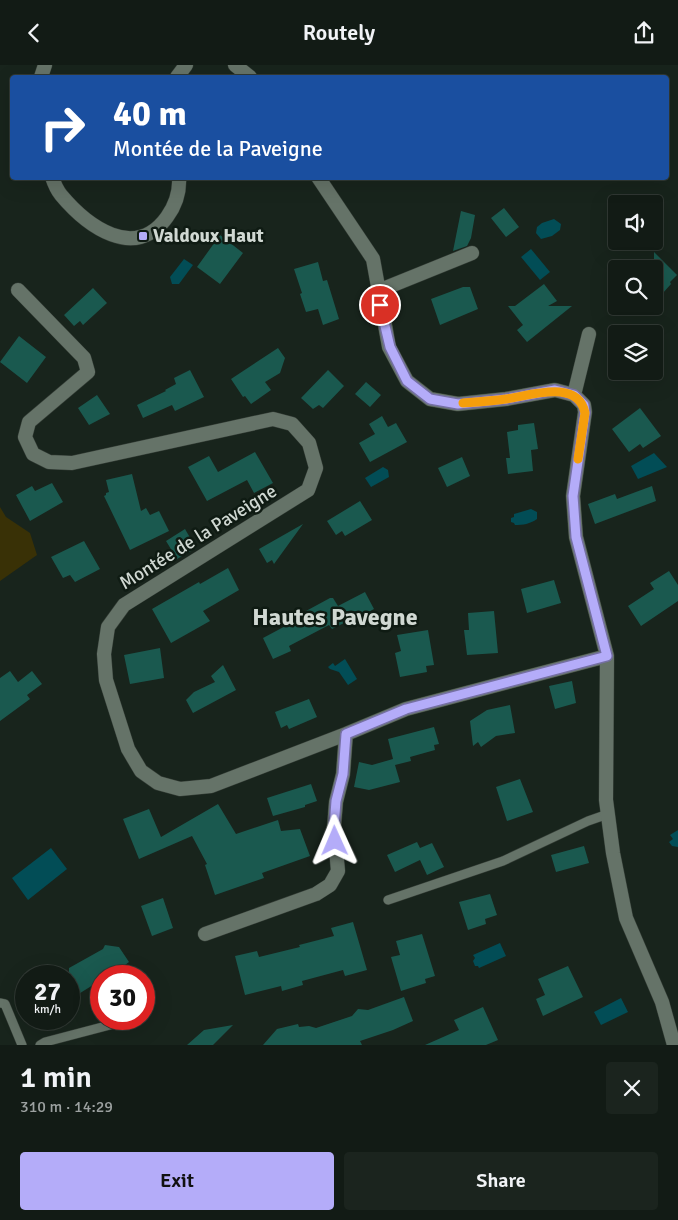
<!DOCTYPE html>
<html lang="en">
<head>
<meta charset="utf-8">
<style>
  :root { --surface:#121b15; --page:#1b241e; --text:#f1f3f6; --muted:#9ca1a0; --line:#313934; --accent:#b4acf9 }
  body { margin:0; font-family:Signika,sans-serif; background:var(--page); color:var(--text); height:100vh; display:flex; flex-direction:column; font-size:19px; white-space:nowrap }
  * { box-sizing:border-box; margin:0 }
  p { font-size:16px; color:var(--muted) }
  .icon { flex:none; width:28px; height:28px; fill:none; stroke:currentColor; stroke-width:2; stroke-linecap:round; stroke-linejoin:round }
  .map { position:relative; height:980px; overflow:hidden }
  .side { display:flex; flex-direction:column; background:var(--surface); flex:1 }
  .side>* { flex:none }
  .top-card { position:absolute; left:10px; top:10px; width:659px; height:105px; border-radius:5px; box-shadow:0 5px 20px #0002,0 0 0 1px var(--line); background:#1a4fa0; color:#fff; overflow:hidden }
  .fabs { position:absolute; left:608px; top:130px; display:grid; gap:10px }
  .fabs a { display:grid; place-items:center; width:55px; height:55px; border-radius:5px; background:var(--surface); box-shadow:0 5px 20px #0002,0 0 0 1px var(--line); font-size:25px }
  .speed { position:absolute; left:15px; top:900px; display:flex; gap:10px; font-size:25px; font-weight:700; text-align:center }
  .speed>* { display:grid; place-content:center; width:65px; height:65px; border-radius:50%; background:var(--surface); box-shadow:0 5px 20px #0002,0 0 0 1px var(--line); line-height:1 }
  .speed small { font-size:12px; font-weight:400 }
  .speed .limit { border:8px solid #d22; background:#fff; color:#111 }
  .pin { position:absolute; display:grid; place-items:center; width:42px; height:42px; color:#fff; margin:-21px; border:2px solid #fff; border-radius:50%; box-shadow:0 1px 5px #0007 }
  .me { position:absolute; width:55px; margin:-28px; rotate:359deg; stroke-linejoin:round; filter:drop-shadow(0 0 4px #0008) }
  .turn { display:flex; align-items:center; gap:18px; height:105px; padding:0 20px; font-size:22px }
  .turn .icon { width:65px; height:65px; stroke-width:2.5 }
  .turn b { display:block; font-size:35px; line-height:42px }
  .round { display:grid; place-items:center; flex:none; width:52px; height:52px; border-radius:5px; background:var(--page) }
  .overview { display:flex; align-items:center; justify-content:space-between; height:85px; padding:0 20px }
  h1 { font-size:30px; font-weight:600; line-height:38px }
  .action { display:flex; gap:10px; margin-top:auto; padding:10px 20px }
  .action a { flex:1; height:58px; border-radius:5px; background:var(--accent); color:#111; font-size:20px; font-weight:600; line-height:58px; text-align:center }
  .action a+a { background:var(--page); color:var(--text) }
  header { display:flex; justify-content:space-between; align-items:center; height:65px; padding:0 20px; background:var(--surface); font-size:22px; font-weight:600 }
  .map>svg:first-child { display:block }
  .green { fill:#393106 }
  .water { fill:#024d56 }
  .building { fill:#1a594f }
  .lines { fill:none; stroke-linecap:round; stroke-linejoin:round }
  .service-casing { stroke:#353e37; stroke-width:10 }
  .minor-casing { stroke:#353e37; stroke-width:15 }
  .service { stroke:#657368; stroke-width:9 }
  .minor { stroke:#657368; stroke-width:14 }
  .route-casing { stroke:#7570a2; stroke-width:12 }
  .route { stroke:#b4acf9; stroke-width:9 }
  .slow { stroke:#f59e0b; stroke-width:9 }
  .poi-dot { fill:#b4acf9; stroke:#0f1b13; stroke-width:2 }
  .labels { text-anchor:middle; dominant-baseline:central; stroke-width:5; stroke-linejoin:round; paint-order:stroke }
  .poi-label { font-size:19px; font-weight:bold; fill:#d0d8d2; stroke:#0f1b13; text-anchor:start }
  .street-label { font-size:19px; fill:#d0d8d2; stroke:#0f1b13 }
  .district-label { font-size:24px; font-weight:bold; fill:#d0d8d2; stroke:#0f1b13 }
</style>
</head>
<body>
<header><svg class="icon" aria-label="back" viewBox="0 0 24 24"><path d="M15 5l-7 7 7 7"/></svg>Routely<svg class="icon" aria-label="share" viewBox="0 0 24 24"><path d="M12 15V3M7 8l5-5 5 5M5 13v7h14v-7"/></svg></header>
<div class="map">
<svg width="678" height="980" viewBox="0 0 678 980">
  <rect width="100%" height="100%" fill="#18241c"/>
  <path class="green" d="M0,442L6,452L30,468L37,490L0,516Z"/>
  <path class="water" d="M554,154L561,159L560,165L552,171L541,174L536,168L537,162L542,158Z
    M531,184L550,207L540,215L521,192Z
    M184,194L193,200L179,219H172L170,212Z
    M654,388L667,402L638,414L631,401Z
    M383,402L388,405L389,412L371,422L365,413Z
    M531,444L537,447V454C530,459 523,460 515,460L514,458L511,457V453L514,452V449Z
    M345,594L357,614L348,620L339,607L330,604L328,602L333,598L335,601Z
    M678,765V782L672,781L669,777L673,774L670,770Z
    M51,783L67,804L28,835L12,813Z
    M500,878L506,891L479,903L478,901H475L473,896L475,893L473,890Z
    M621,933L628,947L601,960L594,947Z"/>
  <path class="building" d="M504,143L519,162L506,172L491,153Z
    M461,146L475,150L471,173L467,181L453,186Z
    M220,170L243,188L220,219L197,202Z
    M654,187L677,210L670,217L671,219L654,238Z
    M318,197L323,216L327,215L339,254L323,260L318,244L306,247L300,229L302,228L294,204Z
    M544,219L557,236L548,241H572L527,277L517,265L523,260L508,241H515Z
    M463,222H470L478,244L440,260L431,234Z
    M93,223L107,238L83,260L80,256L74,261L64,250Z
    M19,271L46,292L27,318L0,297Z
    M278,283L285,293L280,308L265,317L271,325L251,339L245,331L243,332L231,314Z
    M190,305L204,332L175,346L172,340L143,353L137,340L166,326L165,325L176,319L174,313Z
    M328,305L344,321L323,343L319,340L313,344L301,333Z
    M366,317L381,330L370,342L355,329Z
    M97,330L110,349L89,360L78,343Z
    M640,343L661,371L643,383L640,379L629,387L612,364Z
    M382,351L388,362L396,358L407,377L370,397L359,378L375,369L369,359Z
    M534,358L538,384L531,385L533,406L508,409L506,393H510L507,367L518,365V360Z
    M255,387L273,418L254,428L247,415L207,436L188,402L209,391L218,407Z
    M462,392L470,411L447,422L438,403Z
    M132,409L141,446L146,443L150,450L159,446L169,466L130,485L104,431L106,430V428L109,427L106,415Z
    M52,418L63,437L30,456L16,430L32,421L35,426Z
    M652,421L656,436L595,459L588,439L615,429L617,434Z
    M360,436L372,455L345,471L342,466L336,470L327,456Z
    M303,459L274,499L272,495L267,498L259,484Z
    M185,464L196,483L177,494L166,476Z
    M84,476L100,504L75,517L70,510L63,513L51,492Z
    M228,503L239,525L203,546L210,556L171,578L152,544L199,517L200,519Z
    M669,506L678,520V536L641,561L628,541L654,524L650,518Z
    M554,515L561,538L527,548L521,524Z
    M365,527L374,544L347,559L346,557L332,564L329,560L289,581L291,586L273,594L263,573L308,549L306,546L330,533H333L338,541Z
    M494,546L498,588L467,590L464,565H469L468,548Z
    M428,565L434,600L426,601L427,607L400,612L395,588L401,586L397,570Z
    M160,583L164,613L130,619L124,590Z
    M223,600L236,625L193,648L186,635L194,627L215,617L211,611Z
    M10,606L18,617L32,606L42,619L27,630L30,634L0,656V613Z
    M572,616L576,638L555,644L549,621Z
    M309,634L317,652L289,664L287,660L281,663L275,647Z
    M510,640L515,668L496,671L481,682L478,677L473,681L470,656L487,645Z
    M434,662L439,679L434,680L435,685L410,692L411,696L395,700L400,717L369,725L354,722L359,697L372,700L393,694L388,674Z
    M520,714L533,747L507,756L496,722Z
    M311,719L317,736L305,740V742L273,751L267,733Z
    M218,739L236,769L278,755L281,766L300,764L310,791L262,808L264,813L215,830L205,800L207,799L192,771L139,794L123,754L149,744L161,772Z
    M417,777L420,783L432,778L444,802L427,810L420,795L395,807L387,790Z
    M584,781L589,798L556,807L551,790Z
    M490,829L497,850L485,854L486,859L468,865L459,837Z
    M163,833L173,863L152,871L141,841Z
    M353,857L367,905L345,911L343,905L302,916L303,920L282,926L281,921L245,930L235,891L257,886L259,892L300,882L299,880L334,871L331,863Z
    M422,869L435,911L425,914L426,918L401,926L391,892L400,890L396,876Z
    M105,880L119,882L129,897L110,911H101V915L69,935V903L103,884Z
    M568,901L583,932L543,951L536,934L545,930L538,914Z
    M404,932L413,956L393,965L360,976L362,980H263L277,964L298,959L299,962L309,961L316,963L352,951L358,944L368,945Z
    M483,942L498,975L486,980H425L459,965L454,955Z
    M233,960L213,980H187L204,965Z"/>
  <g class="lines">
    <defs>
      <path id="service" d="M388,835L503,796L588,756L608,749
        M0,938L5,939L22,980
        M40,980L45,977L133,954"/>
      <path id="minor" d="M235,0L250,12
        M41,12L45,0
        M177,12L186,0
        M52,112C54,118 57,125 61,130C87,161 135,197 167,152C175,141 180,127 179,112
        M318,112L373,194L389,282L407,316L430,334L458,339L506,334L555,325L574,330L584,340L585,347L573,431L576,472L607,591L606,735L613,788L626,853L662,937L674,980
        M18,225L84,293L88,307L29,357L25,372L33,389L49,397L72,398L273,354L292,359L309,378L316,403L308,425L124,540L108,562L104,589L106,615L128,684L141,706L158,718L180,724L211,721L346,669L406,644L607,591
        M378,226L472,188
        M574,330L589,269
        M205,869L316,829L330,820L338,806L334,762L336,737L343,709L346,669"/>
    </defs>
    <use href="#service" class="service-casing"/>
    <use href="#minor" class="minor-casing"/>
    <use href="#service" class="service"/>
    <use href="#minor" class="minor"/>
  </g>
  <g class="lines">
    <defs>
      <path id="route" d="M335,776L334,762L336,736L343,709L346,669L406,644L607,591L576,472L573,431L585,348L584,340L574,330L555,325L506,334L458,339L430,334L407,316L390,282L380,240"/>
    </defs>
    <use href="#route" class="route-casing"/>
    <use href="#route" class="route"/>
    <path class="slow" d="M463,338C477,337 492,336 506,334C529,331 578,313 585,348L578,394"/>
  </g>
  <rect class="poi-dot" x="138" y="166" width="10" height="10" rx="2.5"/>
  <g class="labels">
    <g class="poi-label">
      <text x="153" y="171">Valdoux Haut</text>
    </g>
    <g class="street-label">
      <text transform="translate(198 472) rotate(-32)">Montée de la Paveigne</text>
    </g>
    <g class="district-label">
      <text x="335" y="552">Hautes Pavegne</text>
    </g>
  </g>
</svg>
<div class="fabs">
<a><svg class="icon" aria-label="sound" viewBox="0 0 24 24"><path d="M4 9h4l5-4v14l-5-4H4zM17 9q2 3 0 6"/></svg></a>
<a><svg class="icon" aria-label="search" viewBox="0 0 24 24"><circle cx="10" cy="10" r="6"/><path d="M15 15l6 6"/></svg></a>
<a><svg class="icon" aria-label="layers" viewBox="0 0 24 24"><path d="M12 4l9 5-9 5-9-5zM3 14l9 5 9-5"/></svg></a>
</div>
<div class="speed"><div>27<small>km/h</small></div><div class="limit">30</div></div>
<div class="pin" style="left:380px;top:240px;background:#d93025"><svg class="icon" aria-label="arrive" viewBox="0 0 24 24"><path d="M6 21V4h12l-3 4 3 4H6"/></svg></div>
<svg class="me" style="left:335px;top:776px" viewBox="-20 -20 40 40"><path d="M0-17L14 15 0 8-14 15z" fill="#b4acf9" stroke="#fff" stroke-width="4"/></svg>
<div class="top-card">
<div class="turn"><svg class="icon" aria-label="right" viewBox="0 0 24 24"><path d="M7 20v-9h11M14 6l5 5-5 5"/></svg><div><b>40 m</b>Montée de la Paveigne</div></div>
</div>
</div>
<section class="side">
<div class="overview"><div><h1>1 min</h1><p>310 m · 14:29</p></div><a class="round"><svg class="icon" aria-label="close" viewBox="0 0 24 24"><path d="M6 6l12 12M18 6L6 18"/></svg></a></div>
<div class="action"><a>Exit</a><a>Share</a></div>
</section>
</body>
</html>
